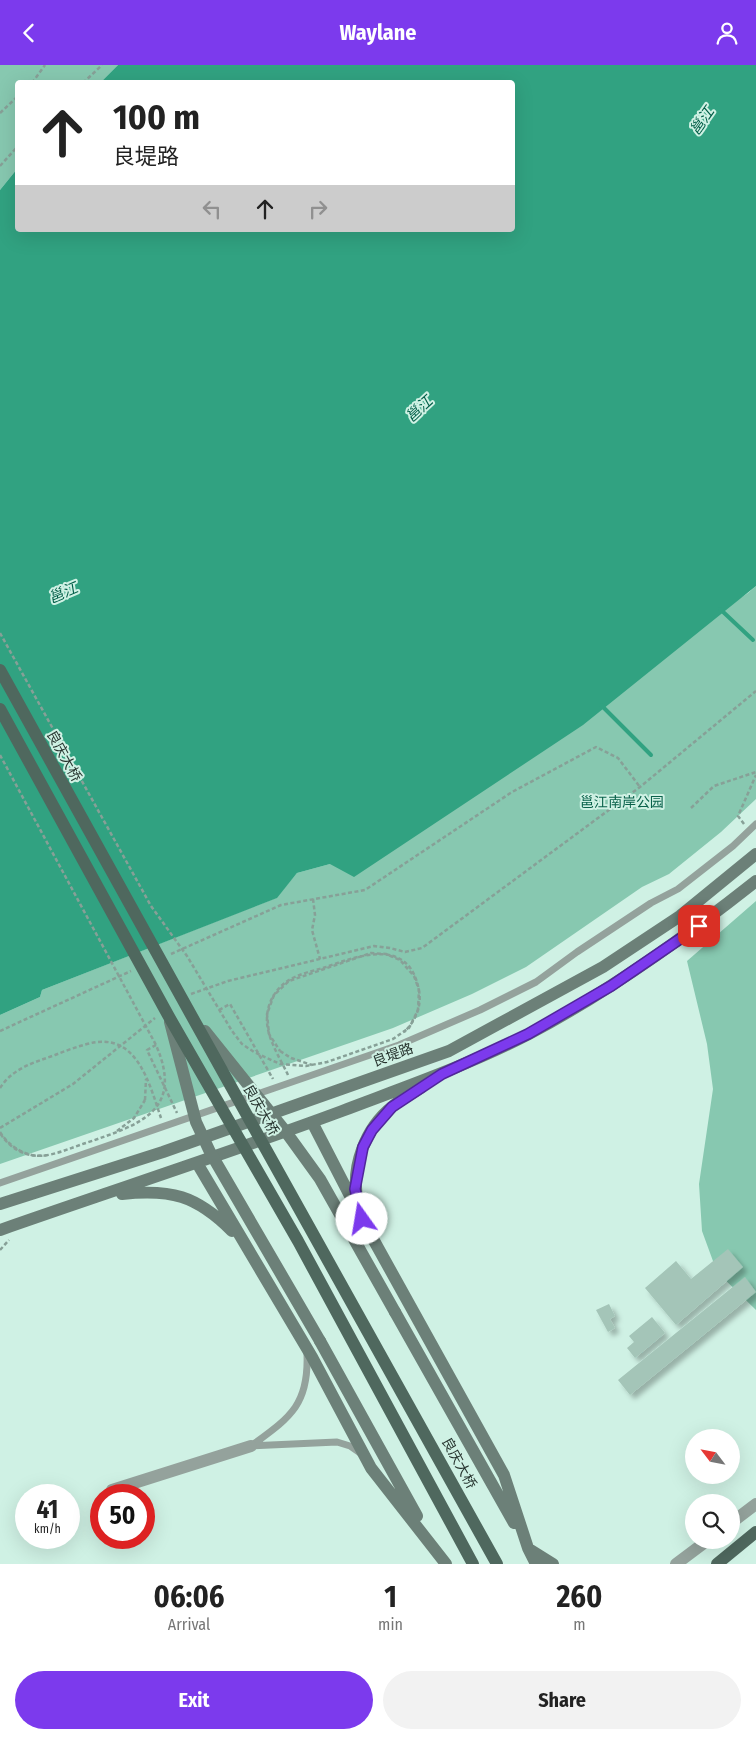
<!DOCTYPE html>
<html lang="en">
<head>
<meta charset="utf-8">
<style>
  :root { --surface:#fff; --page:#f2f2f2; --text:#222; --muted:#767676; --accent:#7c3aed }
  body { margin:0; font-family:"Fira Sans Condensed","Noto Sans SC",sans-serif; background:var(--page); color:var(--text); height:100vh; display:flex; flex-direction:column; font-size:19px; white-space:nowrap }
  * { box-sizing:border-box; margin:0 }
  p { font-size:16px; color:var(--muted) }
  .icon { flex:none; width:28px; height:28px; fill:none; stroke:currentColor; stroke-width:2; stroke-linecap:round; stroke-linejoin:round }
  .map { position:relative; height:1499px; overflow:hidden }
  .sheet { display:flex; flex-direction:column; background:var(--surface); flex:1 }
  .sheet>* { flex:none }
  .hud { position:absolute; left:15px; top:15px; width:500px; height:152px; border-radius:5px; box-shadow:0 5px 20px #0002; background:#fff; color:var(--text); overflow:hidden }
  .needle { width:32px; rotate:302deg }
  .controls { position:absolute; left:685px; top:1364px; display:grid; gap:10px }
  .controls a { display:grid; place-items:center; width:55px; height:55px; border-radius:50%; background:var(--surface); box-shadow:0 5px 20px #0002; font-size:25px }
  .speed { position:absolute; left:15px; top:1419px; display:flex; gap:10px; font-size:25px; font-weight:700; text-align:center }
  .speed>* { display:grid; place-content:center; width:65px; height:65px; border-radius:50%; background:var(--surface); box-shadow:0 5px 20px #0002; line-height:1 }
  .speed small { font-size:12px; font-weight:400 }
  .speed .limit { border:8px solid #d22; background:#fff; color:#111 }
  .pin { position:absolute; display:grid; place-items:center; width:42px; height:42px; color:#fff; margin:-21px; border-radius:10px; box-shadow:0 2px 8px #0006 }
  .me { position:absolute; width:55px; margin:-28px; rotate:347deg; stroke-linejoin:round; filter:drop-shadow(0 0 4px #0008) }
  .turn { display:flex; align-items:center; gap:18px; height:105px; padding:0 15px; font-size:22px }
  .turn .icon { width:65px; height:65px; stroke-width:2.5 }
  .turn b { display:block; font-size:35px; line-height:42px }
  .lanes { display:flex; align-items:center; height:48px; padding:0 15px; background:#0003; justify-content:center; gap:25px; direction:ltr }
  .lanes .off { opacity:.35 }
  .eta { display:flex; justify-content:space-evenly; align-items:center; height:85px; text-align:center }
  .eta b { font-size:30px; font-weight:700; line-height:35px }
  .primary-button { display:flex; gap:10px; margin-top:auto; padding:10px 15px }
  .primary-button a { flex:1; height:58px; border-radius:30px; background:var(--accent); color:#fff; font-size:20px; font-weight:700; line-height:58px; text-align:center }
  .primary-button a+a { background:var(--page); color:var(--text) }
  header { display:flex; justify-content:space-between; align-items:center; height:65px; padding:0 15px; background:var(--accent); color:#fff; font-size:22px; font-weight:700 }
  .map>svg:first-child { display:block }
  .green { fill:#87c8b0 }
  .water { fill:#31a281 }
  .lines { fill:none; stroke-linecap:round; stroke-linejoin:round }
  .stream { stroke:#31a281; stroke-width:4 }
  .building { fill:#a4c5b8; filter:url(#shadow) }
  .path { stroke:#87a097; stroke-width:2.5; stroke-dasharray:4 2.5; stroke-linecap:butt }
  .service { stroke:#94a29c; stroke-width:7 }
  .minor { stroke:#94a29c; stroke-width:12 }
  .tertiary { stroke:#94a29c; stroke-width:12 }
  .secondary { stroke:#6c8078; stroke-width:12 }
  .primary { stroke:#4f685e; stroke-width:12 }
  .path-bridge { stroke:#87a097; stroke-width:2.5; stroke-dasharray:4 2.5; stroke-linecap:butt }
  .secondary-bridge { stroke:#6c8078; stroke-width:12 }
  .primary-bridge { stroke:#4f685e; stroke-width:12 }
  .route-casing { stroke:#51269a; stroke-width:12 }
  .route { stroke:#7c3aed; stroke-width:9 }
  .labels { text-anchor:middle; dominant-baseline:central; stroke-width:4; stroke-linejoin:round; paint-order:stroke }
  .street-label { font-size:14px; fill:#27342f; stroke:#cff1e4 }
  .park-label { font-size:14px; fill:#0a624b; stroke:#cff1e4 }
  .water-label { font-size:15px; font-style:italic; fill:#005d47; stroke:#cff1e4 }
</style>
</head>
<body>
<header><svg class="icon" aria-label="back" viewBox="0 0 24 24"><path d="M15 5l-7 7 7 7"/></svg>Waylane<svg class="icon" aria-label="person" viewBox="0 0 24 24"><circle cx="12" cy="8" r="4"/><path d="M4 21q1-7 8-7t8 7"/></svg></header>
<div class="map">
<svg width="756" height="1499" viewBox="0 0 756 1499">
  <defs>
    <filter id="shadow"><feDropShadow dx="4.5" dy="4.5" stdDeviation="2.5" flood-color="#0004"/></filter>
  </defs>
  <rect width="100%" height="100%" fill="#cff1e4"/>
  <path class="green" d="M0,0H118L101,17L18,18L17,104L0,125Z
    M756,521V734L721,767L669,809L642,822L526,902L472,929L393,963L0,1099V950L40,932L42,925L276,833L297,808L330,799L748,528Z
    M756,836V1245L717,1207L702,1166L699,1119L713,1024L707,979L687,896Z"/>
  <path class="water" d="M118,0H756V521L583,660L354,812L330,799L297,808L277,833L42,925L40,932L0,950V125L17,104L18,165H512V18L101,17Z"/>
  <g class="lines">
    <path class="stream" d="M720,544L753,575
      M601,640L651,690"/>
  </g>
  <path class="building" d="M728,1184L743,1202L676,1260L645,1223L676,1196L691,1214Z
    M745,1212L756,1227L630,1330L618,1315Z
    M609,1239L615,1251L610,1254L615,1263L608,1267L596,1245Z
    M652,1252L665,1268L635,1293L627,1283L634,1277L629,1271Z"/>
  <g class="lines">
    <path class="path" d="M32,18L45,0
      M83,18L102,0
      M0,48L18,31
      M0,101L18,81
      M691,743L714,721L756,707
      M744,759L738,751L756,710
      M313,834L315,850L312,865L320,894
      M171,889L281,840L365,825L512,727L596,682L618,693L640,722
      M191,929L228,916L374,881L390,883L405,887L422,883L640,722L756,626
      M219,945L230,939L273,1014
      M0,966L131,906
      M156,980L147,985L177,1048
      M280,986L291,993L312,1000
      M288,1010C280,993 266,972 267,953C267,939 275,925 286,917C297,909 313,906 326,902C360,890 410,872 419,926C422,941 415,957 404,967
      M0,1063L73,1019L155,953
      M117,1066L134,1053L145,1035
      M0,1067C10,1083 29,1094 48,1090
      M0,1185L9,1175"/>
    <path class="service" d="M0,1118L399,980L480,945L536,917L577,887L651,838L678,824L733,781L756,759
      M307,1289C309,1341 289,1353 251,1381L337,1377L350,1381L360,1388"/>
    <path class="minor" d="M112,1425L251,1381"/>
    <path class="tertiary" d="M731,1458L756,1439
      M676,1499L708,1475"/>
    <path class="secondary" d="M312,1057L362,1154L504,1410L528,1483L536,1499
      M197,1098L312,1292L371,1403L446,1499
      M122,1129C171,1124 196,1130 232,1166
      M358,1137C350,1103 365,1063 393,1041C402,1034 413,1028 422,1022
      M0,1139L163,1087L449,986L603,902L680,851L756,789
      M0,1165C114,1125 229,1088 342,1046C405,1022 469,1000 529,969C610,926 684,873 756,816
      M395,1247L514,1458
      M320,1276L417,1451
      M529,1484L553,1499"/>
    <path class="primary" d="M717,1499L756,1467"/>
    <path class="path-bridge" d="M0,568L151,841L187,891L232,966L242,979L254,987L280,999L306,1001L327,997L393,974L409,963L418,945L419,925L414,911L400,895L386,889L371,888L289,916L274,930L267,949L269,969L280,986
      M0,690L156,980C185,1047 138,1060 86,1078C69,1083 49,1094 30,1090C17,1087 7,1079 0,1068
      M0,1023C13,1003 33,998 55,990C65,986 76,982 87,979C137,965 149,1018 161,1053
      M145,1035L146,1014"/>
    <path class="secondary-bridge" d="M170,957L196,1057L210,1087L320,1276
      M205,966L286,1067L320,1114L395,1247"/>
    <path class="primary-bridge" d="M0,605C164,904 332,1200 497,1499
      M0,644L168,950L298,1176L473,1499"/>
  </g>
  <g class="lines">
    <defs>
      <path id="route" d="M362,1154L355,1124L363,1082L372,1065L392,1042L442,1009L528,969L611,921L699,861"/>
    </defs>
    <use href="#route" class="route-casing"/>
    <use href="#route" class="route"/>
  </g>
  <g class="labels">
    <g class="street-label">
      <text transform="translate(64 691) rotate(61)">良庆大桥</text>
      <text transform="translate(393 990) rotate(-20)">良堤路</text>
      <text transform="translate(261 1045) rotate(60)">良庆大桥</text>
      <text transform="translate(459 1398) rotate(61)">良庆大桥</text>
    </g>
    <g class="park-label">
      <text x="622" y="737">邕江南岸公园</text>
    </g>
    <g class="water-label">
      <text transform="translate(702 56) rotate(-55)">邕江</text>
      <text transform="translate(419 344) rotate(-43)">邕江</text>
      <text transform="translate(63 528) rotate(-23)">邕江</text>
    </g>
  </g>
</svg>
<div class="controls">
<a><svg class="needle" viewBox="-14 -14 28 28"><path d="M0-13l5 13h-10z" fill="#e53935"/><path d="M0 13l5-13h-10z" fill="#767676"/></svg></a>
<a><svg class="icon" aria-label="search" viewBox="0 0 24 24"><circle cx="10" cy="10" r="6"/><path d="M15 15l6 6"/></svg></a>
</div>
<div class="speed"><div>41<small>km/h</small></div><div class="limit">50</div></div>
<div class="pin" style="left:699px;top:861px;background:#d93025"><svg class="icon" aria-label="arrive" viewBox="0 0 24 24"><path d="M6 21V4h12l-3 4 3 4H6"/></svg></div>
<svg class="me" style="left:362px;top:1154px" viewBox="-20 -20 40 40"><circle r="19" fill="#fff"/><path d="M0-13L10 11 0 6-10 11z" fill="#7c3aed"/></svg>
<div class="hud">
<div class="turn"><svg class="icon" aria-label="ahead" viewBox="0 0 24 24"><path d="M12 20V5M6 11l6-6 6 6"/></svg><div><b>100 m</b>良堤路</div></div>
<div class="lanes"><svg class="icon off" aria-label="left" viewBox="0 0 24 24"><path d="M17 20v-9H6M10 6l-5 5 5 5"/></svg><svg class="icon" aria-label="ahead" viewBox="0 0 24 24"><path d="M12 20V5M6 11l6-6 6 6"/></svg><svg class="icon off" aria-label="right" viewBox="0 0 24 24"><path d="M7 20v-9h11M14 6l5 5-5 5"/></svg></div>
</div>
</div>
<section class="sheet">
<div class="eta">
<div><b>06:06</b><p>Arrival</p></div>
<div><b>1</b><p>min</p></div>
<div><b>260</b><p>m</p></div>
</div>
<div class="primary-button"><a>Exit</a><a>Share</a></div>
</section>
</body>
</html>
